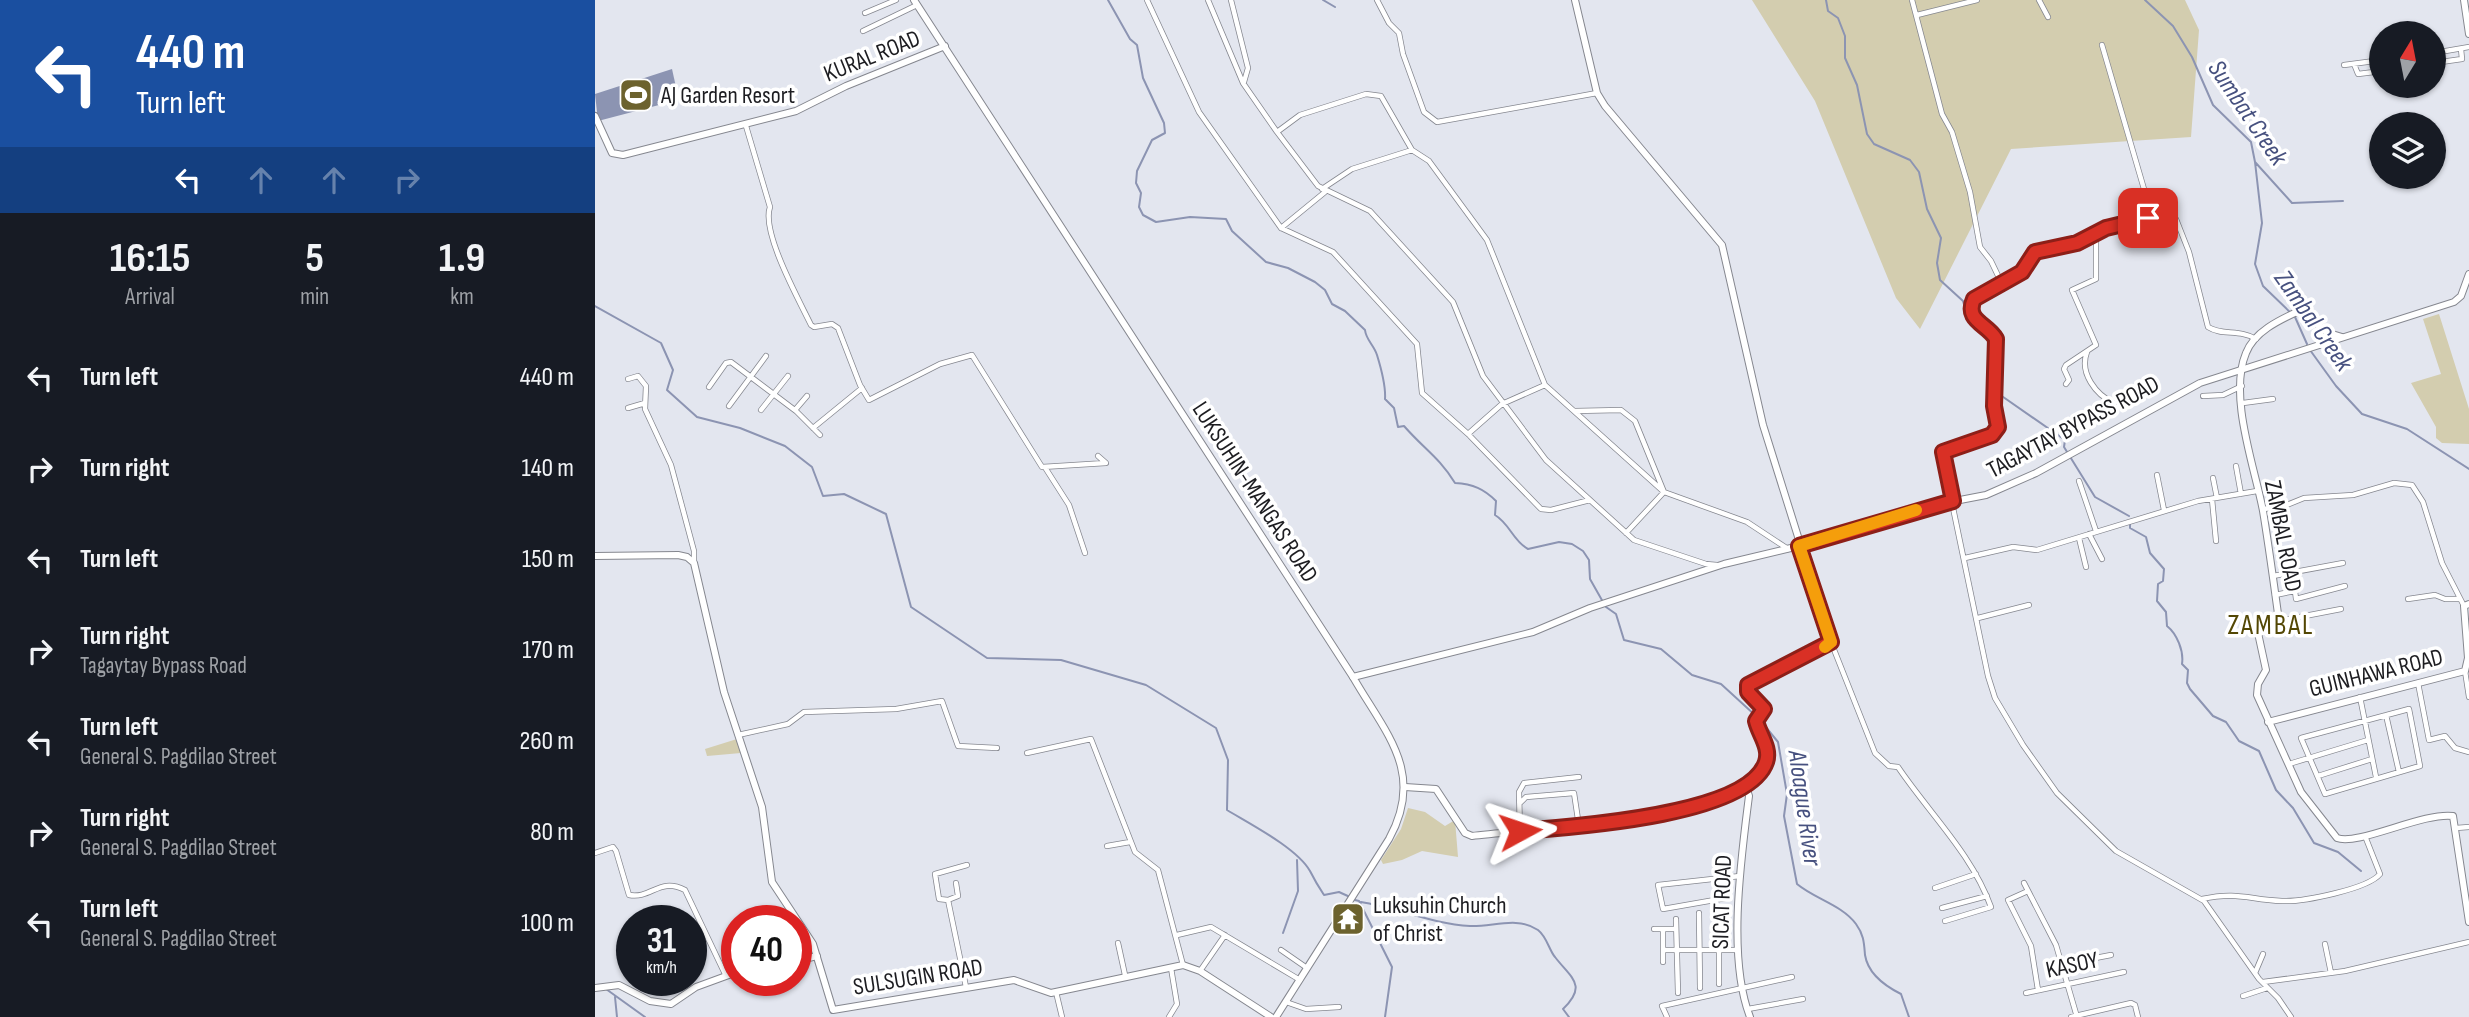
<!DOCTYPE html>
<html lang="en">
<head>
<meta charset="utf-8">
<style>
  :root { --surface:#171b24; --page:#20242c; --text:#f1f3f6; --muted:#9ea1a6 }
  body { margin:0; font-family:"Sofia Sans Condensed",sans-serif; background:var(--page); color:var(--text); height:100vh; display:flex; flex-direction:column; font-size:26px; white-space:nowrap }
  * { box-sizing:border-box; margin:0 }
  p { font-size:23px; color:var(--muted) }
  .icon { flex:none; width:38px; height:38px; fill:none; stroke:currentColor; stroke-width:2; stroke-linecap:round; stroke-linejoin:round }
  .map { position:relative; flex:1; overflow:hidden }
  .side { display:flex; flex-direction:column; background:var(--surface); width:595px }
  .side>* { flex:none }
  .top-card { background:#1a4fa0; color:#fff; overflow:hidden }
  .needle { width:46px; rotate:10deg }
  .buttons { position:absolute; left:1774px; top:21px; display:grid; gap:14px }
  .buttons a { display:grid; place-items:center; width:77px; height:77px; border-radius:50%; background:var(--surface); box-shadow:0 2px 5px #0004; font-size:35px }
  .speed { position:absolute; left:21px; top:905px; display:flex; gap:14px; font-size:35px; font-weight:700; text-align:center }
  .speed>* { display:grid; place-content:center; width:91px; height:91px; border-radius:50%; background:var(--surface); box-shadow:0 2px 5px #0004; line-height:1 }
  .speed small { font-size:18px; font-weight:400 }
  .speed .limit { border:10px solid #d22; background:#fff; color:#111 }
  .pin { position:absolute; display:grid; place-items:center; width:60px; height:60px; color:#fff; margin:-30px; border-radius:14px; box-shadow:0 4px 10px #0006 }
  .me { position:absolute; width:77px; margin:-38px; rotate:85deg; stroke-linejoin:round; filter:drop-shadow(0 0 5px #0008) }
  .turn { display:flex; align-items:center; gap:24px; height:147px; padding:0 21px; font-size:32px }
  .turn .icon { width:91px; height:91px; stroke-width:2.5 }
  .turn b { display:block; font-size:49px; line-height:60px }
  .lanes { display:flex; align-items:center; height:66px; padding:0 21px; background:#0003; justify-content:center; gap:35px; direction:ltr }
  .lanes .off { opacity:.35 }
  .eta { display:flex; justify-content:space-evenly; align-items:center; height:119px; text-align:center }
  .eta b { font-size:42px; font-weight:700; line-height:49px }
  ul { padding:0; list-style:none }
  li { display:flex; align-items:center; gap:21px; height:91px; padding:0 21px }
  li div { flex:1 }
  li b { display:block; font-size:26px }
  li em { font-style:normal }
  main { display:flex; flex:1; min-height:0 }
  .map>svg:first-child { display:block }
  .green { fill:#d3cdaf }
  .water { fill:#8c94b2 }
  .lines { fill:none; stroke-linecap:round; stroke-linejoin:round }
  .stream { stroke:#8c94b2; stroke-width:2 }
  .street-casing { stroke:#85878f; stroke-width:6 }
  .secondary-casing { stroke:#85878f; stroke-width:8 }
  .primary-casing { stroke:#85878f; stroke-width:8 }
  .street { stroke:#fff; stroke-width:4.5 }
  .secondary { stroke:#fff; stroke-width:6 }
  .primary { stroke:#fff; stroke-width:6 }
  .route-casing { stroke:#8d1f18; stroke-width:18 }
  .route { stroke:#d93025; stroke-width:12 }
  .slow { stroke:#f59e0b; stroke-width:12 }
  .labels { text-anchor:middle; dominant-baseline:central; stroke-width:7; stroke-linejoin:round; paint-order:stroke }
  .street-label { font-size:24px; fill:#1d1d21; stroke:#fff }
  .poi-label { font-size:24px; fill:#1d1d21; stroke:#fff; text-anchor:start }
  .water-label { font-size:26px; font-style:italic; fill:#47517f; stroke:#fff }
  .quarter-label { font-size:28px; letter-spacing:2px; fill:#534704; stroke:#fff }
</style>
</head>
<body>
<main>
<section class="side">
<div class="top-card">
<div class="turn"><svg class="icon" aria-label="left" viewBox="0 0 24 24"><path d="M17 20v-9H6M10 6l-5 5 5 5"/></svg><div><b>440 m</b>Turn left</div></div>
<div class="lanes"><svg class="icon" aria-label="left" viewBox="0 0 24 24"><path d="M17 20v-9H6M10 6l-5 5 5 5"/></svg><svg class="icon off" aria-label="ahead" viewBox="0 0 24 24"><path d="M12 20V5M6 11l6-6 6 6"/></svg><svg class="icon off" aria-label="ahead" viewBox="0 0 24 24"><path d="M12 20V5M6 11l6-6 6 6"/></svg><svg class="icon off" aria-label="right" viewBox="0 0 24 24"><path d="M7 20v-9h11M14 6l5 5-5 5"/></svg></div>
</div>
<div class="eta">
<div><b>16:15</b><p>Arrival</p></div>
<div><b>5</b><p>min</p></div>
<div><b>1.9</b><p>km</p></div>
</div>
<ul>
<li><svg class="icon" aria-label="left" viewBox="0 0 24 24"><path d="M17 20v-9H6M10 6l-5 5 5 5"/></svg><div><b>Turn left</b></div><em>440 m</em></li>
<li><svg class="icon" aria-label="right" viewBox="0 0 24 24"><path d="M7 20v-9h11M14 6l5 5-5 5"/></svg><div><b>Turn right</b></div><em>140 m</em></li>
<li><svg class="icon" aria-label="left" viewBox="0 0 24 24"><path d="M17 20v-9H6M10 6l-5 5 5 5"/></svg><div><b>Turn left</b></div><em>150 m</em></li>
<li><svg class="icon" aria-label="right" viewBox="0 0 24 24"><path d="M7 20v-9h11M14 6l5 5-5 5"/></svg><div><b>Turn right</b><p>Tagaytay Bypass Road</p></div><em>170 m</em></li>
<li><svg class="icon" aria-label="left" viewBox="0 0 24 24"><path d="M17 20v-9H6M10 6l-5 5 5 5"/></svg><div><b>Turn left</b><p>General S. Pagdilao Street</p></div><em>260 m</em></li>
<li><svg class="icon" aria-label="right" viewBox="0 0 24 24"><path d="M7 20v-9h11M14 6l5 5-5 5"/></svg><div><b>Turn right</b><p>General S. Pagdilao Street</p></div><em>80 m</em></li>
<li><svg class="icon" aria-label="left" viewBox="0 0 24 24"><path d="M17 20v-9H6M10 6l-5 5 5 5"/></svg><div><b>Turn left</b><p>General S. Pagdilao Street</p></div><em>100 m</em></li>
</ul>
</section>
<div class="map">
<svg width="1874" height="1017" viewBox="0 0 1874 1017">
  <rect width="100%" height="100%" fill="#e3e6ef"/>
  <path class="green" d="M1157,0H1590L1604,30L1596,137L1416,149L1325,329L1301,298L1220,101Z
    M1844,314L1874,409V444L1847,443L1841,438V427L1816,383L1846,374L1828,319Z
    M142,739L146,753L112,756L110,749Z
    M813,808L830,812L850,826L860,820L863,857L827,851L807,860L788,864L786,860L806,829Z"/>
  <path class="water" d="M77,69L83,96L64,105L3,121L0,94Z"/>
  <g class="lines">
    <path class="stream" d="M513,0L535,39L542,45L548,78L569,123L570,133L557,140L542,171L541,183L546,193L544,207L548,215L561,222L595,217L631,219L637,231L671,262L693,268L720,282L730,290L737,304L750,311L770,330C771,340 779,345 782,355C786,368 791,385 790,399L799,408L803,427L809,426C829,449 844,457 860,483C878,484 889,489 901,501L900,515C915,524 918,541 933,549L964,542L977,544L988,551L994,560L995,579L1008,602
      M728,0L740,7
      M1231,0L1233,11L1243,18L1250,36V58L1262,85L1272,134L1279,144L1315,160L1324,172L1332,209L1346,238L1342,263L1345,280L1368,301L1373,318L1395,339L1394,386L1397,388
      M1550,0L1578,26L1597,57L1618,105L1656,142L1660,162L1697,203L1748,201
      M1660,162L1667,223L1660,264L1668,286L1700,317L1712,344
      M0,306L66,343L78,370L72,390L102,417L145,428L190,446L217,467L228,496L249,494L291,514L316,607L392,658L466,660L551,685L621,728L633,760L632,810C655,824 702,848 715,871C719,879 723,886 729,895L744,892L755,897
      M1715,350L1741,386L1767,414L1812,429L1874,469
      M1401,392L1470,440L1469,447L1500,497L1534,516
      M1535,523V528L1551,537L1555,553L1569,569L1568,581L1563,584L1562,601L1571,612L1572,626C1582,634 1589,651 1587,664L1593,670L1592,683L1595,689L1618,716L1631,722L1644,741L1664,751L1681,790L1698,808L1719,843L1743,852L1766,871
      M1011,607L1021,614L1029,640L1066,649L1097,675L1126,684L1161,716
      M1165,720L1183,742L1192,794L1189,816L1202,884C1220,899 1247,905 1261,924C1269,935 1269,943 1270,955C1273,974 1290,986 1306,994L1314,1017
      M760,900L764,901L797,967L790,1017
      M766,902C802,908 838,924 875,926C898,927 922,916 943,930C952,937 954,950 960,957C976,978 993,985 968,1009L974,1017
      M688,933L703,891L702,860
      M11,989L50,1017
      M20,997L22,1017"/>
    <defs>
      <path id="street" d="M552,0L604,112L686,228L738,252L822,344L827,393L873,434L946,509L956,510L995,500
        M613,0L648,83L682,132L723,186L775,211L858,302L888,376L951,460L1039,540L1111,564L1122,565
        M636,0L653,68L649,82
        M782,0L794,23L804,33L808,54L829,112L842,122L1002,93
        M1317,0L1347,114L1357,132L1375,192L1385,247L1396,261L1407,284
        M1444,0L1453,17
        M270,13L301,0
        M1322,15L1382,0
        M268,31L322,5
        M1507,45L1549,189L1553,218
        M1839,53L1874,47
        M1839,63L1867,59L1866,49
        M1759,64L1763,74L1787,71
        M1749,65L1787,60
        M151,126L175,207C166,232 204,300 216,325L219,327L237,324L243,328L265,385L274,400L345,364L377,355L447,467L511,463L503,456
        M682,132L705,115L771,94L786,96L817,150L834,161L892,240L950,385L1069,492L1152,522L1193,549
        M727,189L757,169L817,150
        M686,228L730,192
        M1661,339C1645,329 1627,336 1613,327L1594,252L1581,219L1553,218L1536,221L1511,228L1482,243L1440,252L1427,272L1379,299C1368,320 1393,324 1401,339L1399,406L1402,430C1388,443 1357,439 1347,455L1393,676L1400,698L1428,745L1462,793L1521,851L1609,901L1664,979L1683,998L1696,1017
        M1492,352C1484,373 1501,395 1519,403
        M33,379L43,376L51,386L50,409L76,465L99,551V562
        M1471,384L1474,380L1469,369L1471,365L1501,345L1477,290L1501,279V233
        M114,387L131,363L136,362L201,411L225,435
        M1608,396L1628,395L1647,386
        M1648,403L1678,399
        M134,406L171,356
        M33,408L50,403
        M166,410L193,376
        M200,410L212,396
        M980,411L1026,410L1040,421L1069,492L1031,533
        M218,428L267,388
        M873,434L907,404L950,385
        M1641,466L1646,494
        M451,469L474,505L490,553
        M1562,475L1569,510
        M1618,478L1622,498
        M1484,481L1501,531
        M1617,499L1621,541
        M1668,509L1687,507L1709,498L1758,495L1799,483L1817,485L1828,502L1847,563L1869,606
        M1494,534L1507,559
        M1484,538L1491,567
        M1370,558L1418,547L1442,550L1603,501L1662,491
        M1678,576L1748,563
        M1680,595L1700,591L1701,599L1750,586
        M1813,599L1840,595L1850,599H1864
        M1383,618L1434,605
        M1684,621L1746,609
        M1236,642L1280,753L1294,766L1303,767C1334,813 1377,854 1396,907L1350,921
        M1870,671L1874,697
        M1823,683L1834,740L1850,736L1860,748L1874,752
        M1765,697L1781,777
        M1814,709L1825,766L1730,794L1706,738Z
        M1791,715L1804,772
        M143,735L193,724L209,712L301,709L347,701L363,746L402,748
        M432,753L496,739L540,852L563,870L588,965
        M1694,764L1773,740
        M1723,776L1777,759
        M925,803L931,797L979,793L984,826
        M1861,828L1874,827
        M925,831L924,792L929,783L984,777
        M512,846L535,842
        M0,853L18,847L21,851L34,895C57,899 64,877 90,890L130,974
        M1129,877L1131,898L1068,909L1063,885L1145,876
        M1429,883L1461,945L1482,1017
        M1340,888L1381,874
        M1433,891L1413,900L1436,946L1443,990
        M1607,899C1644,891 1654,900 1687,901C1708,902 1773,889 1785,874L1770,836
        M353,900L363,896L361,883
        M1347,908L1392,896
        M1124,909V984
        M1104,913L1105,988
        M1081,919L1083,993
        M1059,929H1081
        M582,935L616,927L705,980
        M523,943L530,975
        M1730,944L1736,973
        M686,950L712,968
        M1068,950H1143
        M1068,962V929
        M1469,964L1516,955
        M605,971L630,935
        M1660,973L1668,954
        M1668,982L1750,971L1874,942
        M371,987L353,900L344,899L340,874L372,865
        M461,992L467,1017
        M1431,993L1529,972
        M1648,996L1672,988
        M691,1002L711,1009L744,1007
        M1153,1009L1208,999
        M574,1017L582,1004L576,968
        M1072,1017L1067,1006L1197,977
        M1476,1017L1536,1003L1540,1005L1543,1017"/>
      <path id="secondary" d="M319,0L758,677
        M1869,0L1874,34
        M0,116L17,153L28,155L201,111L251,86L350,46
        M1747,337L1734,333L1704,311C1684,320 1659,332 1651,353C1633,396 1660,468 1668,511C1674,547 1679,585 1684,621L1663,633L1671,670L1663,684L1662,695L1706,792L1742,838C1763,846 1828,812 1858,816L1874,922
        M0,556L83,555L92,557L99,563L129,692L167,807L177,882L218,944L238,1010L419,980L456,993L588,965L605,971L676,1017
        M1673,722L1870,671L1873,658L1869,606L1874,604
        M810,787L841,789L870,833L877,836C935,828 1151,823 1171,762C1176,747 1163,734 1161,721L1169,709L1153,692V686L1236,642L1168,425L1127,245L1010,106L1002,93L980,0
        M1151,787L1154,796C1146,859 1132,958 1155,1017
        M201,961L222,956
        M0,988L24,985L55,1001L76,1004L101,987L142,972"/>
      <path id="primary" d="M681,1017L794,839C831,772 790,733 758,677L938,632L995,608L1129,564L1204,546L1339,505L1391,495L1441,473L1605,383L1859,302L1866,296L1874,274"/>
    </defs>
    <use href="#street" class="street-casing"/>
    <use href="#secondary" class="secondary-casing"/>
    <use href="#primary" class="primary-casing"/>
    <use href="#street" class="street"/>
    <use href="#secondary" class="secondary"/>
    <use href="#primary" class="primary"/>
  </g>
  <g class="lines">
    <defs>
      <path id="route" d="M925,831C976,827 1153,816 1171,762C1176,748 1164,734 1161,721L1169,709L1153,692V685L1236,642L1204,546L1358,501L1348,452L1397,435L1403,427L1399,406L1401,339C1393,324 1369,321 1379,299L1427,272L1440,252L1482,243L1511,228L1553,218"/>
    </defs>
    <use href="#route" class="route-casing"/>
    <use href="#route" class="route"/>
    <path class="slow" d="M1230,647L1236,642L1204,546L1321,510"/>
  </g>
  <defs>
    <symbol id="stadium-square" viewBox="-11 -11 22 22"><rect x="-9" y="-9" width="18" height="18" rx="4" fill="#6c622e" stroke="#fff"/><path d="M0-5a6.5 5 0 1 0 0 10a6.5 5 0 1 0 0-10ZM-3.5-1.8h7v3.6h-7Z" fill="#fff"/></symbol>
    <symbol id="temple-square" viewBox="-11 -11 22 22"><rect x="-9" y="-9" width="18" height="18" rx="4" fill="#6c622e" stroke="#fff"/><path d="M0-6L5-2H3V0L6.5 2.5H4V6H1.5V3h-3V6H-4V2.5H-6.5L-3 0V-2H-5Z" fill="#fff"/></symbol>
  </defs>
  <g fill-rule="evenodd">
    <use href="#stadium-square" x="22" y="76" width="38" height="38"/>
    <use href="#temple-square" x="734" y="900" width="38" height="38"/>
  </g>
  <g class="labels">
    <g class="street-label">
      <text transform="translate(277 56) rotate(-22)">KURAL ROAD</text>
      <text transform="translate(1478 427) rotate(-28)">TAGAYTAY BYPASS ROAD</text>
      <text transform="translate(660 492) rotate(57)">LUKSUHIN-MANGAS ROAD</text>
      <text transform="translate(1688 536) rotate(79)">ZAMBAL ROAD</text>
      <text transform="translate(1781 673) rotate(-14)">GUINHAWA ROAD</text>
      <text transform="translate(1127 902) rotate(-88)">SICAT ROAD</text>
      <text transform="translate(1477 965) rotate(-12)">KASOY</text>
      <text transform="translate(323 977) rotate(-9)">SULSUGIN ROAD</text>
    </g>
    <g class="poi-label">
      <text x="66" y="95">AJ Garden Resort</text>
      <text x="778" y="905">Luksuhin Church<tspan x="778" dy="28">of Christ</tspan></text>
    </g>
    <g class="water-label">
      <text transform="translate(1652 113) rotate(56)">Sumbat Creek</text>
      <text transform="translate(1718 321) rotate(55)">Zambal Creek</text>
      <text transform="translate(1209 808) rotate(82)">Aloague River</text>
    </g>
    <g class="quarter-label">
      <text x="1676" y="625">ZAMBAL</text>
    </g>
  </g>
</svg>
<div class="buttons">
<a><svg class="needle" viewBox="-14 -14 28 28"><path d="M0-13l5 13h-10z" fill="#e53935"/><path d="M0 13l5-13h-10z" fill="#9ea1a6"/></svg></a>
<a><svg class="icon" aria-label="layers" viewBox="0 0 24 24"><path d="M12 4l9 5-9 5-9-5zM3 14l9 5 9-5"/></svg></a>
</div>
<div class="speed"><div>31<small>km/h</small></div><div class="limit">40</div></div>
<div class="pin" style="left:1553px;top:218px;background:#d93025"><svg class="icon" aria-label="arrive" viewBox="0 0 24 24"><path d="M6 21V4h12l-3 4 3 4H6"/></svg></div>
<svg class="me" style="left:925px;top:831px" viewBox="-20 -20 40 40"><path d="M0-17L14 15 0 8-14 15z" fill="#d93025" stroke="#fff" stroke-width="4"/></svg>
</div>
</main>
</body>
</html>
